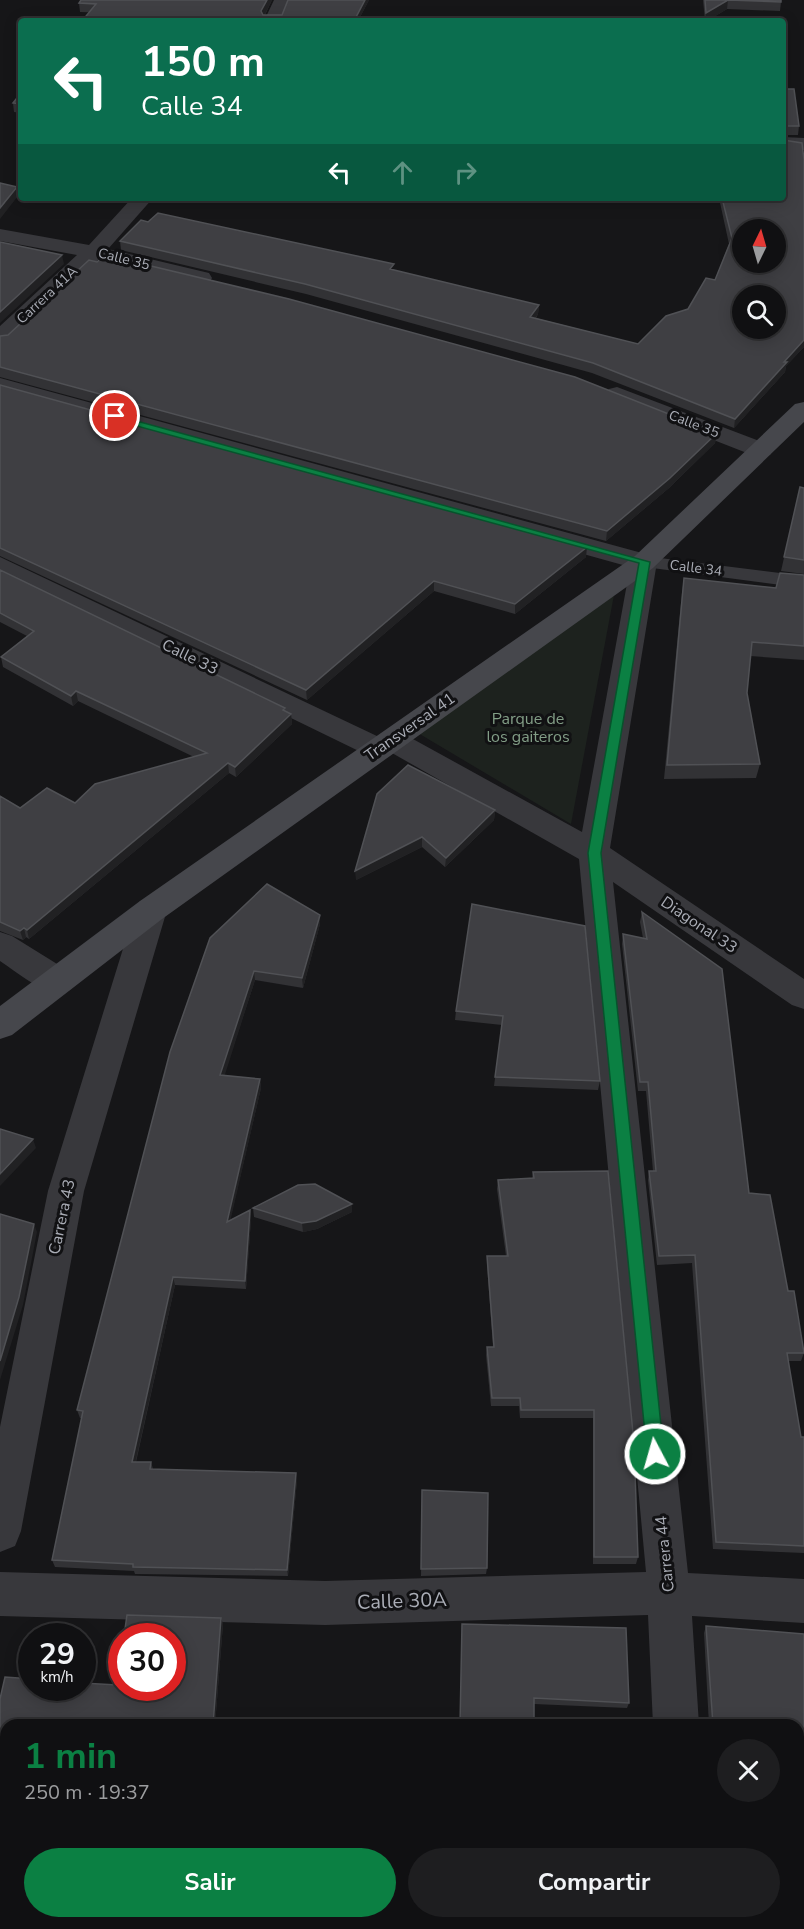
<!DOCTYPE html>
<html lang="es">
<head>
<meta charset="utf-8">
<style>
  :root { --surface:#101012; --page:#1e1e20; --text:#f1f3f6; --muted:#9c9d9f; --line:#303032; --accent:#0b8043 }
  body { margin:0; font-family:"Nunito Sans",sans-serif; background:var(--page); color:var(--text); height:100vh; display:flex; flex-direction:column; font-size:22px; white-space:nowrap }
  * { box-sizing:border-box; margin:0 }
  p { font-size:20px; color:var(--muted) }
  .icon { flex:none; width:33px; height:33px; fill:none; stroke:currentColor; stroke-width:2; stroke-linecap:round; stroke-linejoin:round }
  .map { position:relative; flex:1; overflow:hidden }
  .sheet { position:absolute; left:0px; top:1719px; width:804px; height:210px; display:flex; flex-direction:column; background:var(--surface); border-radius:18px 18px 0 0; box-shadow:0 3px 15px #0003,0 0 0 2px var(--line) }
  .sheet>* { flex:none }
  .banner { position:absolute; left:18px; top:18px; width:768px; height:183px; border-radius:6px; box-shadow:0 3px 15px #0003,0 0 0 2px var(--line); background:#0b6e4f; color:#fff; overflow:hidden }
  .needle { width:39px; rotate:5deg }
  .tools { position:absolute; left:732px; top:219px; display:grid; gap:12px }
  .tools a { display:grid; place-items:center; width:54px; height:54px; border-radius:50%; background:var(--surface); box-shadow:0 3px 15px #0003,0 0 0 2px var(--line); font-size:30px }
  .speed { position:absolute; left:18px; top:1623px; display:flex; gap:12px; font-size:30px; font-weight:700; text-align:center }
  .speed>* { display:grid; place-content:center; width:78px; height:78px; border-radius:50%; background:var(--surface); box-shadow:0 3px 15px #0003,0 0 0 2px var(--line); line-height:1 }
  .speed small { font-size:15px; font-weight:400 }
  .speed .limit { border:9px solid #d22; background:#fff; color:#111 }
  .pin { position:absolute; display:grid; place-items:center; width:51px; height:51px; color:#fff; margin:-26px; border:3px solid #fff; border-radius:50%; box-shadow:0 2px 6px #0007 }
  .me { position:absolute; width:66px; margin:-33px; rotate:354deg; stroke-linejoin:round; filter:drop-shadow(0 0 4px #0008) }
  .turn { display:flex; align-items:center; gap:21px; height:126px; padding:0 24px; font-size:27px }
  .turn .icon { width:78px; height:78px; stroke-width:2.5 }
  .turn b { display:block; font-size:42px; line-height:51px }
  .lanes { display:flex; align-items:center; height:57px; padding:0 24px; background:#0003; justify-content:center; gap:30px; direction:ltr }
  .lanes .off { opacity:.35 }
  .round { display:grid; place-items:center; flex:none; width:63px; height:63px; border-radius:32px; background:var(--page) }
  .overview { display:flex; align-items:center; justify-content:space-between; height:102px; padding:0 24px }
  h1 { font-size:36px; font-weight:700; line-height:45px; color:var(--accent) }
  .cta { display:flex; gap:12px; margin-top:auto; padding:12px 24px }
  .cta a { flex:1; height:69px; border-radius:36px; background:var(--accent); color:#fff; font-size:24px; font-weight:700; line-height:69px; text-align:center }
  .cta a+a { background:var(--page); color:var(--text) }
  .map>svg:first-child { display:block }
  .green { fill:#1d221e }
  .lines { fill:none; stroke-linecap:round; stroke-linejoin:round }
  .lane { fill:#38383c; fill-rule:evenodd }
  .street { fill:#38383c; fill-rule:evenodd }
  .secondary { fill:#46474c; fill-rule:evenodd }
  .wall { fill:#323235 }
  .shaded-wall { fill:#212123 }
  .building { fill:#3f3f43; stroke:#505155; stroke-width:1.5; fill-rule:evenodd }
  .route { fill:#0b8043; stroke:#07532c; stroke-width:1.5 }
  .labels { text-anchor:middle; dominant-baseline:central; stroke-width:6; stroke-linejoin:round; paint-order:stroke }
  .far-street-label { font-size:14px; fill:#aaadb6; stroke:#111113 }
  .street-label { font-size:16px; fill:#aaadb6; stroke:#111113 }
  .park-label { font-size:16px; fill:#839e87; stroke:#111113 }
  .near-street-label { font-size:20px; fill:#aaadb6; stroke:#111113 }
</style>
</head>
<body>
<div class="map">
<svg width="804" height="1929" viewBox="0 0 804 1929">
  <rect width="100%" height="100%" fill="#161618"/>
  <path class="green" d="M614,595L571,824L418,733Z"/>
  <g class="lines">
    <path class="lane" d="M644,556L804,576V588L637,566L634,562L637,558Z"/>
    <path class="street" d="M274,0H292L282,21H264Z
      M783,137L804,138V150L783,149Z
      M132,198H153L108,249L209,273L212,278L209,283L201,285L98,260L8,343L0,345V326L77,255L0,241V229L89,245Z
      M0,378L653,556L657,562L610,848L804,979V1009L792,1005L613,882L688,1573L804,1579V1623L692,1616L699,1725H653L648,1615L325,1625L0,1616V1572L325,1581L646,1572L579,859L392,753L389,756L379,759L369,756L0,576V557L379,737L382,733L392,730L402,733L582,832L630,567L0,392Z
      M617,387L770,445L773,450L770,455L761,457L752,455L609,399L605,394L609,389Z
      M151,898L162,901L167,910L84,1191L21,1531L15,1546L0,1552V1427L48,1191L135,910L140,901Z
      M0,932L12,936L70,972L75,981L70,990C45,998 20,974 0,961Z
      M663,1923H711V1929H663Z"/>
    <path class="secondary" d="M804,402V422L653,568L162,919L12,1035L0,1039V1006L140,901L635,556L795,404Z"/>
  </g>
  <path class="wall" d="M81,0H272L265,15H282L288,0H369L358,21L80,12L79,3Z
    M703,0H781V2L780,11L727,9L707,21H705Z
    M783,89L799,126L798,135H783Z
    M21,93V113L14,112L13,103Z
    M804,160V347L786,366L785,372L734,428L592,373L306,294L121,250L120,241L394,270L539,305L538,314L536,318L638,344L688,309L715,280L729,244L719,198H783Z
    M0,336L717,433L715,443L669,488L606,541L0,377Z
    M0,385L586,557L515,614L434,591L307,700L0,556Z
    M800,487L804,488V574L781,571Z
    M0,570L291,714L292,724L236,777L229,773L29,939L26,937L23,940L0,931V796L20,808L75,803L194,757L78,701L73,706L3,667L1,657L27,636L0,622Z
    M804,575V660L750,656L747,693L760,764L756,778L664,779L682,592L684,578L776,588Z
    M408,765L495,810L494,820L445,867L422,847L356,880Z
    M642,912L749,1193L788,1291L804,1353L801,1361H788L801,1437H804V1553L713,1549L692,1263L657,1265L648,1180L649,1171H653L646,1091H638L622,944L623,934L643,938L640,922Z
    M320,915V924L303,988L255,980L224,1075L260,1079L261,1088L230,1220L250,1210L251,1219L246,1289L175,1285L136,1462H151L153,1469L297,1480L288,1576L135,1574L134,1571L55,1567L52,1560L82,1418H80L77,1410L210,938Z
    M585,926L600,1081L598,1090L494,1086L502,1025L455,1020L456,1011Z
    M533,1172L638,1557L636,1564H593V1418H520L519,1406H491L486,1355L487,1347H493L487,1265V1256H506L497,1189L498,1180L532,1178Z
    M352,1204V1212L317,1229L303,1232L254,1217L253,1208Z
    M422,1497L487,1568L486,1574L421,1576Z
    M221,1618L223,1624L215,1725H6V1844H0V1699L118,1685Z
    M706,1626L804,1634V1929H722L721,1923H798V1725H709L704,1633Z
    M461,1630L629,1703L627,1708L534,1704Z"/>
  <path class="shaded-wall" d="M267,0H272L262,20L261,11Z
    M365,0H369L358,21H354Z
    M728,0L727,9L707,21H705L706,13Z
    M17,187L18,196L0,219V208Z
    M62,255L64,264L0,323V312Z
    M539,305L538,314L530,326V317Z
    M804,340V347L786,366L785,372L734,428L735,419L784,362Z
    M717,433L715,443L669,488L606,541L607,531Z
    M587,547L586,557L515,614V604Z
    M434,581V591L307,700L306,690Z
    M76,691L78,701L73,706L71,696Z
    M291,714L292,724L236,777L235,767Z
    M228,763L229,773L29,939L27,930Z
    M495,810L494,820L445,867L446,858Z
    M422,837V847L356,880L355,871Z
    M320,915V924L303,988L302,978Z
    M24,928L26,937L23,940L20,931Z
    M254,971L255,980L222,1084L220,1075Z
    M260,1079L261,1088L228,1231L227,1222Z
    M33,1139L36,1148L0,1186V1174Z
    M352,1204V1212L317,1229L303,1232L302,1223Z
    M250,1210L251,1219L246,1289L245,1281Z
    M34,1224L37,1232L23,1305L0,1380V1361Z
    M173,1277L175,1285L134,1469L132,1462Z
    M296,1473L297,1480L288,1576L287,1570Z
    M221,1618L223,1624L215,1725H213Z"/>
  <path class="building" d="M81,0H267L261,11L263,15H282L288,0H365L354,21H82L96,4L79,3Z
    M705,0H781V2L728,0L706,13Z
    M783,89H794L799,126H783Z
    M21,93V104L13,103Z
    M783,140L802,143L804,160V340L784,362H787L735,419L593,363L305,284L120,241L141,220L148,222L158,213L394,264L390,269L539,305L530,317L638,344L666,316L688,309L706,278L715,280L732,238L722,198H783ZM742,230H776V262H742ZM742,296H776V328H742Z
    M0,183L17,187L0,208Z
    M0,242L62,255L0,312Z
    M105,255L289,299L575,377L717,433L670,478L607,531L0,367V336L8,335L89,260L97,262Z
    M0,385L587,547L515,604L434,581L306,690L0,548Z
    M800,487L804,488V560L784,557Z
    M0,570L285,708L283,710L291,714L235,767L228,763L27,930L24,928L20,931L0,922V796L20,808L47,788L75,803L95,784L207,753L76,691L71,696L1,657L34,631L0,613Z
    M780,573L804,575V646L752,642L747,693L760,764L667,765L684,578L776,588Z
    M408,765L495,810L446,858L422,837L355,871L377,794Z
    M267,884L320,915L302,978L254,971L220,1075L260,1079L227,1222L250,1210L245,1281L173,1277L132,1462H151L150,1469L296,1473L287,1570L133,1567V1564L52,1560L83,1411L77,1410L170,1052L210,938Z
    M472,904L585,926L600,1081L495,1077L503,1016L456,1011Z
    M642,912L722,969L749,1193L770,1195L788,1291H794L804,1353H787L801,1437H804V1546L716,1542L695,1255L659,1256L649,1171H656L648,1082H640L623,934L647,939Z
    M0,1129L33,1139L0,1174Z
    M608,1171L634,1444L638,1557H594V1410H521L520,1398H492L487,1347H494L487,1256H508L498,1180L534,1178L533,1172Z
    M315,1184L352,1204L316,1221L302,1223L253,1208L298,1185Z
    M0,1214L34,1224L19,1297L0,1361Z
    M422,1490L488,1493L487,1568L421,1569Z
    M127,1615L221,1618L213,1725H6V1840L0,1839V1699L5,1677L32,1679V1688H82V1683L118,1685L122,1660V1688H172V1636H124Z
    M462,1624L626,1628L629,1703L534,1698V1725H460Z
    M706,1626L804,1634V1929H725V1923H798V1725H713Z"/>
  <path class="route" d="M111,414L650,562L601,853L664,1454L661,1460L655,1463L649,1460L647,1454L588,853L639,563L111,419Z"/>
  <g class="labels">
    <g class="far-street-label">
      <text transform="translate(124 259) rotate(14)">Calle 35</text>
      <text transform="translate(47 295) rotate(-43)">Carrera 41A</text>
      <text transform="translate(694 424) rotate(21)">Calle 35</text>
      <text transform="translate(696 568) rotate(7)">Calle 34</text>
    </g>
    <g class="street-label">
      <text transform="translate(190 657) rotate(26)">Calle 33</text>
      <text transform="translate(410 727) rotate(-35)">Transversal 41</text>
      <text transform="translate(699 925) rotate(34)">Diagonal 33</text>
      <text transform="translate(62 1217) rotate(-78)">Carrera 43</text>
      <text transform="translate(665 1554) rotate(-96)">Carrera 44</text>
    </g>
    <g class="park-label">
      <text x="528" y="719">Parque de<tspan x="528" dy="18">los gaiteros</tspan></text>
    </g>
    <g class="near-street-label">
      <text transform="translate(402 1601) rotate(-2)">Calle 30A</text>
    </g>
  </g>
</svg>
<div class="tools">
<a><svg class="needle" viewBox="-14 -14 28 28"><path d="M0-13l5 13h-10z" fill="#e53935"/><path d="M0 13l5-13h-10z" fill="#9c9d9f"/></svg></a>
<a><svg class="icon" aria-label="search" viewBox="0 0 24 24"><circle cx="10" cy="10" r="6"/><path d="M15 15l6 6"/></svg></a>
</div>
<div class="speed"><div>29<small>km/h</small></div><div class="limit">30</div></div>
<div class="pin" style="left:115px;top:416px;background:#d93025"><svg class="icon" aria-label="arrive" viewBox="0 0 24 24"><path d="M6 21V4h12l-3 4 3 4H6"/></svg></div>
<svg class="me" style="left:655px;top:1454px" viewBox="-20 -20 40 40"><circle r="17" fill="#0b8043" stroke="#fff" stroke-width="3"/><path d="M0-11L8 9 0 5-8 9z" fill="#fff"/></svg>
<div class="banner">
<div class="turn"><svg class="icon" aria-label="left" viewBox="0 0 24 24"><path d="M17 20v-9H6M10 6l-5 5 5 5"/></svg><div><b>150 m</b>Calle 34</div></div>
<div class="lanes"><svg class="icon" aria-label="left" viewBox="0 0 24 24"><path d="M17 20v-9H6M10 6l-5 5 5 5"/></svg><svg class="icon off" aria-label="ahead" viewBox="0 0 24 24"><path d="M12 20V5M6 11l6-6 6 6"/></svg><svg class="icon off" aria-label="right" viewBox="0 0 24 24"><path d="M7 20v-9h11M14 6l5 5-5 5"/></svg></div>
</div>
<section class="sheet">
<div class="overview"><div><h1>1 min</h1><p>250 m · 19:37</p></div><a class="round"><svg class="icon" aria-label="close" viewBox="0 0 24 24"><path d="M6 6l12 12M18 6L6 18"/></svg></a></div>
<div class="cta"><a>Salir</a><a>Compartir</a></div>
</section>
</div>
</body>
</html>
